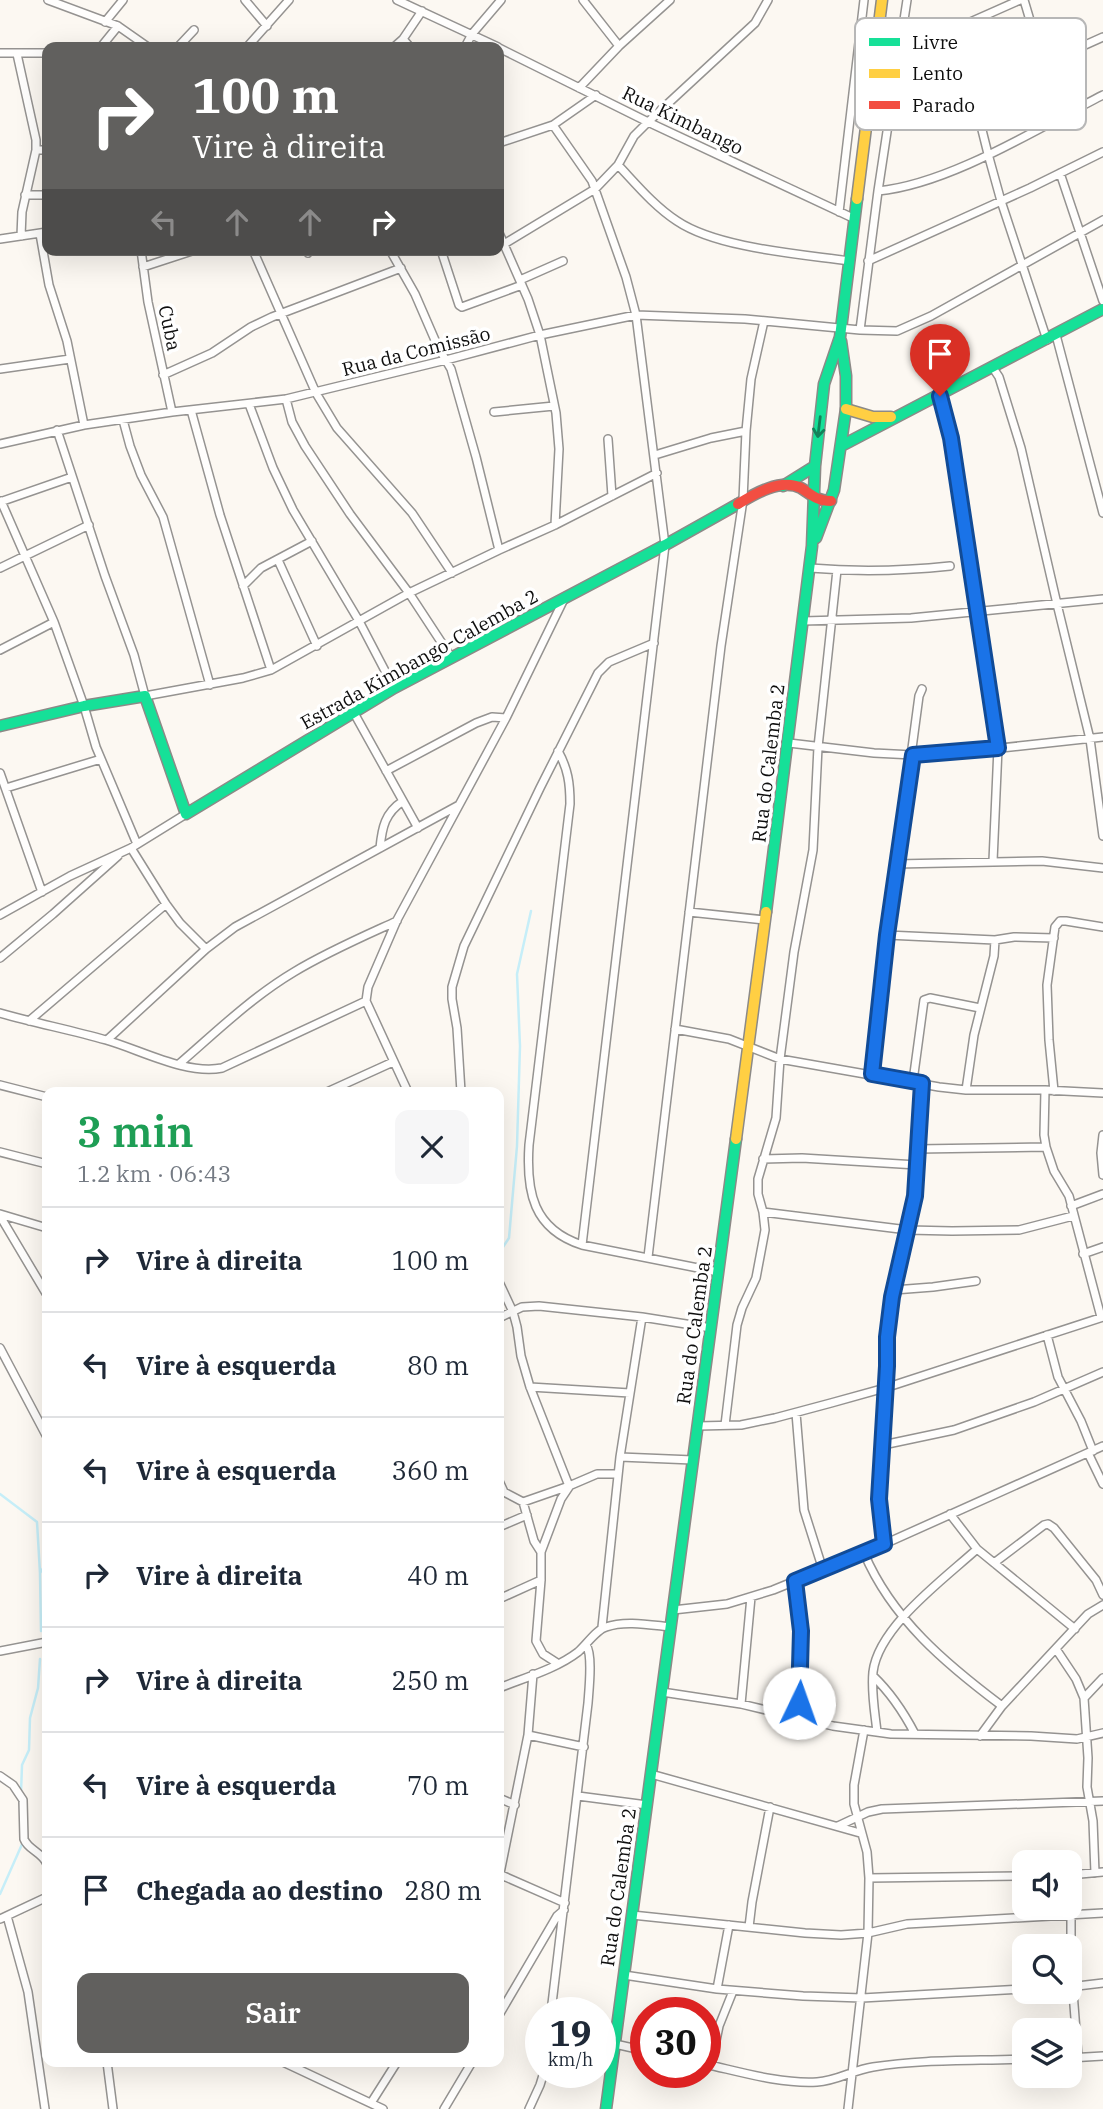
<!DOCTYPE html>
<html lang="pt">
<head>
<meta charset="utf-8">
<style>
  :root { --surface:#fff; --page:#f6f6f7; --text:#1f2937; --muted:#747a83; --line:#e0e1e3; --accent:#61605e }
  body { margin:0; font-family:"IBM Plex Serif",serif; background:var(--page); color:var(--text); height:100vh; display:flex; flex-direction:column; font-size:26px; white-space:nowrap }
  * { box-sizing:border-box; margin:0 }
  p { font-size:23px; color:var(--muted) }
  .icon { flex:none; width:38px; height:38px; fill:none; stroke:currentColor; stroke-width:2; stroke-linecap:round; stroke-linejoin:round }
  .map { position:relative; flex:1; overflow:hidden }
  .panel { position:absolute; left:42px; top:1087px; width:462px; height:980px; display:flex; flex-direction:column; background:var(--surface); border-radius:14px; box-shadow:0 7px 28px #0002 }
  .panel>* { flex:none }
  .guide { position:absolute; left:42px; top:42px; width:462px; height:214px; border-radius:14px; box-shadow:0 7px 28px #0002; background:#61605e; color:#fff; overflow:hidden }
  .tools { position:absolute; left:1012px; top:1850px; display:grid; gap:14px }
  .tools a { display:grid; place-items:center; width:70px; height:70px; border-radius:14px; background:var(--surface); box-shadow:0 7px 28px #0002; font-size:35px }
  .speed { position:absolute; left:525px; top:1997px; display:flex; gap:14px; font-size:35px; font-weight:700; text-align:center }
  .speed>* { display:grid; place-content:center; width:91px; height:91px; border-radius:50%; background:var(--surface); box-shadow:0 7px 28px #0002; line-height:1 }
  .speed small { font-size:18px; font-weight:400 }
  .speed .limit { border:10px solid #d22; background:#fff; color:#111 }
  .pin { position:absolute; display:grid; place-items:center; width:60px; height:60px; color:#fff; margin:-72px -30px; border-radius:50% 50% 50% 0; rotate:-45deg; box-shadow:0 0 7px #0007 }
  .pin .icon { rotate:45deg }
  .me { position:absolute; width:77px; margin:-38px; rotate:3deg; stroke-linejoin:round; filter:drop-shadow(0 0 5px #0008) }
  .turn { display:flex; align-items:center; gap:24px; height:147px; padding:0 35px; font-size:32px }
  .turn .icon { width:91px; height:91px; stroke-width:2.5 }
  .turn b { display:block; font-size:49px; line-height:60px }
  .lanes { display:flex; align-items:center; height:66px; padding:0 35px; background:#0003; justify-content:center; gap:35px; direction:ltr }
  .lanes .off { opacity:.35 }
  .round { display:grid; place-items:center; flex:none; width:74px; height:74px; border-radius:14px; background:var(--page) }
  .headline { display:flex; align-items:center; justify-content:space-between; height:119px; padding:0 35px }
  h1 { font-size:42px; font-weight:600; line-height:52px; color:#1e9e55 }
  .button { display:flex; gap:14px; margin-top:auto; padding:14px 35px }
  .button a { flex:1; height:80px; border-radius:14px; background:var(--accent); color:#fff; font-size:28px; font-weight:600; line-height:80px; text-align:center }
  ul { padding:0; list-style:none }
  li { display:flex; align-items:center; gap:21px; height:105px; padding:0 35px; border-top:2px solid var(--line) }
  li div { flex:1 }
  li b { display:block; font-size:26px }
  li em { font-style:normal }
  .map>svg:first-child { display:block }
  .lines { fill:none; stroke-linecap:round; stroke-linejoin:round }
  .stream { stroke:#c6eef8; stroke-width:2.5 }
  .street-casing { stroke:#959391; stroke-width:10 }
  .fast-casing { stroke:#8c8a87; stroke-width:13 }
  .slow-casing { stroke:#8c8a87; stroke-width:13 }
  .jam-casing { stroke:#8c8a87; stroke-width:13 }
  .street { stroke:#fffefd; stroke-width:7 }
  .fast { stroke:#16e098; stroke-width:10 }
  .slow { stroke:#ffcf43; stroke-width:10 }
  .jam { stroke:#f24e42; stroke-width:10 }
  .oneway { stroke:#12825a }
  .route-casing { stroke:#114b97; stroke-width:18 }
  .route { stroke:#1a73e8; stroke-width:12 }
  .labels { text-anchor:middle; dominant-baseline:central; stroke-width:7; stroke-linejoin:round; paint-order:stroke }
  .street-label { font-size:19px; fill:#0e0e0e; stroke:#fff }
  .key { fill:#fff; stroke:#b7b7b7; stroke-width:2 }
  .key-label { font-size:19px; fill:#0e0e0e }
</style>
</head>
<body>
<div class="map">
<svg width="1103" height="2109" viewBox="0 0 1103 2109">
  <rect width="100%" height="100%" fill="#fcf8f2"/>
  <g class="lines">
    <path class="stream" d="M499,1253L509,1238L517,1146L520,1046L517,974L531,911
      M0,1494L37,1522L40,1573
      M41,1631L40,1573L47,1562
      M21,1793L22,1765L29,1750L30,1718L38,1688L40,1659
      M0,1894L23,1842"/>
    <defs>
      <path id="street" d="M48,0L118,26L148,47
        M245,0L267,26
        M397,0L498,47
        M583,0L619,46
        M1024,0L1043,64
        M105,22L123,0
        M403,39L410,47
        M877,41L899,45L912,44L950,31L1020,0
        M101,47L118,26
        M178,47L194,30
        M247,47L289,0
        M394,47L403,39L422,11
        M465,47L472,34L501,0
        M499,48L648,122L855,219
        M0,53H47
        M17,54L36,140V150L22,212L21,236
        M579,88L619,46L670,0
        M891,99L979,98
        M553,125L592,181L626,277L636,315L665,545L582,1245
        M499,143L553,125L596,95
        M36,150H47
        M618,165C636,184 654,206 677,221C717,248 800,254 849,261
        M1060,173L1103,301
        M878,191C950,184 1038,128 1103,95
        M25,195H47
        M839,212L864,0
        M499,233L528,299L540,335L556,413L559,449L555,525
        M40,234L49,285L67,341L84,425
        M0,239L47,232
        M504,244L595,189L618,165L634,136L648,122L755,23L768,0
        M141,250L148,302L172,412
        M253,250L316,393L337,428L412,513L452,573
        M306,250L308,253
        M390,250L415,294L438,347L451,369L476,457L499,550
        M441,250L459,305L462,307L522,285
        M868,261L1030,188L1103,152
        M143,267L195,250
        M520,280L563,261
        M860,330L878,191L907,0
        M1056,335L1103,513
        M1047,340L1001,201L988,154L978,114L979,98L985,90L1103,37
        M993,368L999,377L1021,448L1057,604L1090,739L1103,836
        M0,369L70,359
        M163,375L212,353L251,327L272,317L401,268
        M940,396L951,438L998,748L993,861
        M286,399L292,422L305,446L350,514L409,593L451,657
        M249,404L273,468L293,510L359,621L394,688
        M191,410L220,515L271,670
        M494,412L554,406
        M123,420L130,446L141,475L163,517L210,685
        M57,430L105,576L134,655L145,696L243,678L271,670L409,593L499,550L555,525L657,473
        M608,439L612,496
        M0,444L84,425L172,412L286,399L446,360L540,335L636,315L745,319L860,330L897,331L931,316L1103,220
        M655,455L711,438L746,431
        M1,501L54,622L84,706L96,747L137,844
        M0,502L72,477
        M278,560L317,646
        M0,568L89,525
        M810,568C857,572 903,571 950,566
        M243,586L261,568L312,541
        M803,621L911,618L1103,599
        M0,650L54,622
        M354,713L418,828
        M789,743L874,753L913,755L945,754L1103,737
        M558,751C568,769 570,783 570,804L529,1145C526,1192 533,1229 582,1245L718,1272
        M386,771L476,723L492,717L506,718
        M0,773L42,892
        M6,788L101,759
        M131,848L166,904L180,923L206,949
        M380,848C382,827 385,813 403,801
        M896,864L1042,861L1103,868
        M689,912L765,920
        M0,915L70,876L131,848L186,814
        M887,935L995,940L994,956L974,1035L966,1090
        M995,940L1014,937L1054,938
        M0,958L53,914L118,856
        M0,1013C35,1023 71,1030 106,1040C141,1050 186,1075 222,1068L366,1001
        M29,1021L166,904
        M675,1029L729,1039L780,1059L939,1087L966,1090H1045L1103,1093
        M107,1040L206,949L235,927L459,805
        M179,1064C216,1032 252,997 294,972C327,952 362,937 397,921
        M872,1074L883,965L919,696L922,689
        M913,1081L924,1000L930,998L980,1008
        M0,1085L47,1097
        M1045,1090L1044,1135L1046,1147L1054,1171L1069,1196L1101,1317
        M1054,1091L1049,1040L1047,985L1055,927L1060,921H1066L1103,927
        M327,1092L393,1062
        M408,1092L366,1001L368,987L397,920L506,718L565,597
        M461,1092L457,1028L452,999V987L464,946L540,788L598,673L609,662L654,643
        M1103,1135L1101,1153L1103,1175
        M917,1149L1046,1147
        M0,1152L47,1164
        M763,1159L802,1158L917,1165
        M1071,1206L1103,1194
        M763,1212L908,1230L952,1231L1019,1230L1073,1216
        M0,1214L47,1228
        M0,1216L47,1295
        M1083,1254L1103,1247
        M648,1257L721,646L743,500L746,431L751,379L764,321
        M499,1282L513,1312L517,1327L521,1356L530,1387L569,1486
        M894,1290L933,1287L976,1281
        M499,1318L522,1307L539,1306L642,1317L711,1328
        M1047,1335L1058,1377L1081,1421L1093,1451
        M0,1348L47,1437
        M530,1387L630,1393
        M796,1413L804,1510L823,1570
        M725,1425L737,1325L742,1308L756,1278L765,1230L763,1212L758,1194V1179L776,1118L780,1059L794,952L813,850L818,747L837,570
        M698,1426L741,1425L775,1418L831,1403L885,1388L1103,1317
        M883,1445L954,1430L1034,1402L1103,1372
        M1088,1453L1103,1484
        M620,1457L693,1460
        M499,1481L504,1492L523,1502L569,1486L597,1474H618
        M523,1502L534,1541L541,1552V1580L536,1641L543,1654L557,1663
        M950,1514L977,1549L1075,1629
        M499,1527L527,1515
        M884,1544L879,1499L887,1366V1337L893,1297L915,1196L921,1083
        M541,1552L561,1499L569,1487
        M864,1553C892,1619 946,1664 1002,1706
        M994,1563L1044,1525L1048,1524L1054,1528L1096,1580L1103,1595
        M795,1581L801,1631L798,1718
        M499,1599L541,1580
        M673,1610L727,1604L773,1590L871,1550L1103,1446
        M602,1627L620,1457L642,1317
        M1056,1649L1076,1679L1084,1698L1088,1758L1087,1787L1093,1821L1095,1873
        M0,1651L47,1642
        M873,1676C891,1693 904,1713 915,1734
        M499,1688C524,1678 556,1669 578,1652C586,1645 597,1629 606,1627C625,1620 651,1625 671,1627
        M662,1692L741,1704L833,1726L891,1734L1031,1736L1077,1739L1103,1733
        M1084,1698L1103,1678
        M741,1704L751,1597
        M877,1732C875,1713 871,1692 873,1672C878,1627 944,1579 977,1549
        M528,1735L584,1747
        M980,1736L1002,1706L1088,1614L1103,1605
        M651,1774L860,1833
        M0,1776L13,1785L23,1800L24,1839C28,1850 42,1852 47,1864
        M578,1796L647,1805
        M499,1798L515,1805
        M838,1826L868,1812L882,1809L1103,1801
        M499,1874L565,1903
        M1069,1875L1103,1872
        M1071,1875V1966L1078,2057
        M499,1878L528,1735L533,1674
        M869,1878L1024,1876
        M632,1915L805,1933L841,1935L868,1933L907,1924L1103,1913
        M7,1916L28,1992L45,2109
        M0,1919L47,1897
        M749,1927L752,1902L770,1807
        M624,1975L717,1989L803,1996L862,1998L1024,1989
        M1069,1987L1103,1983
        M717,1989L729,1925
        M551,2012L588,1703C589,1689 593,1654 586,1645
        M499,2015L557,1916L564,1910
        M615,2044L646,2051
        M1069,2058L1103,2056
        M107,2062L113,2109
        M283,2062L383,2109
        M705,2064C741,2072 780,2084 817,2082C837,2081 853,2070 873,2067C922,2059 974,2061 1024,2059
        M711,2065L719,2026L733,1991
        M371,2103L397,2062
        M444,2109L472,2062
        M529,2109L540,2085L544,2072
        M848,2109L868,1933L869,1878L867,1852L854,1804V1785L864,1730"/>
      <path id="fast" d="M841,446L1103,309
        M783,486L815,466
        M816,538L834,490L846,409V376L841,341
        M0,726L84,706L145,696L186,814L394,688L665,545L738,504
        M766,912L812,546L815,466L824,384L840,337L857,199
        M606,2109L736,1139"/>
      <path id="slow" d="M857,199L882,0
        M846,409L873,417H891
        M736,1139L766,912"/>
      <path id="jam" d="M738,504C754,494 781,478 801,488C812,495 817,501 831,501"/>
    </defs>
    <use href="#street" class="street-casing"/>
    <use href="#fast" class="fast-casing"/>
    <use href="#slow" class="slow-casing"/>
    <use href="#jam" class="jam-casing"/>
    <use href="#street" class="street"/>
    <use href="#fast" class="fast"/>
    <use href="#slow" class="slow"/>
    <use href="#jam" class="jam"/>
  </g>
  <defs><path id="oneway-shaft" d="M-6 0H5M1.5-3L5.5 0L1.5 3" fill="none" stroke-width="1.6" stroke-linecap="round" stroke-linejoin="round" transform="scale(1.75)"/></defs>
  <use class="oneway" href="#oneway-shaft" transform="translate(819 427) rotate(97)"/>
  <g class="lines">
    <defs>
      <path id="route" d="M799,1703L801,1631L795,1581L884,1544L879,1499L887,1366V1337L892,1297L915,1196L922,1083L872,1074L887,935L913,755L998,748L951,438L940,396"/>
    </defs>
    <use href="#route" class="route-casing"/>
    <use href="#route" class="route"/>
  </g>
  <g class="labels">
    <g class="street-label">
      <text transform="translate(683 120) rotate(26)">Rua Kimbango</text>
      <text transform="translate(170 328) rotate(78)">Cuba</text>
      <text transform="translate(416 351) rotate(-14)">Rua da Comissão</text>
      <text transform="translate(419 659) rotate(-29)">Estrada Kimbango-Calemba 2</text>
      <text transform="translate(768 763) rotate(-83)">Rua do Calemba 2</text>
      <text transform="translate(694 1325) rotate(-82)">Rua do Calemba 2</text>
      <text transform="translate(618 1887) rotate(-82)">Rua do Calemba 2</text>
    </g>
  </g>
  <rect x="855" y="18" width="231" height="112" rx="10" class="key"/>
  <rect x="869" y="38" width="31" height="8" fill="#16e098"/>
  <rect x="869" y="69" width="31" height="9" fill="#ffcf43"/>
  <rect x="869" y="101" width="31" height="8" fill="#f24e42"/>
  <g class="key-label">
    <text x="912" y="49">Livre</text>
    <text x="912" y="80">Lento</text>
    <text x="912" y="112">Parado</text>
  </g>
</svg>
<div class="tools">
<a><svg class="icon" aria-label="sound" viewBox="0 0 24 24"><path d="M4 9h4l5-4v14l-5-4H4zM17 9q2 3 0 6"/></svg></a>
<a><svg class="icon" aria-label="search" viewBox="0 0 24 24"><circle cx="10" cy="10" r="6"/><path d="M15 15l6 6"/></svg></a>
<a><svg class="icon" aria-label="layers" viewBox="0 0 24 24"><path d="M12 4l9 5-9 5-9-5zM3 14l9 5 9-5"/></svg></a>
</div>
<div class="speed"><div>19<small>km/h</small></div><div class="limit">30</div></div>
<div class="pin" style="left:940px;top:396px;background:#d93025"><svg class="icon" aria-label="arrive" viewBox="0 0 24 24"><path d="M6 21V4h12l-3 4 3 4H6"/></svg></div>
<svg class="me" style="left:799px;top:1703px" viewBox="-20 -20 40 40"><circle r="19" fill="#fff"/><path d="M0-13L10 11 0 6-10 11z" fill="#1a73e8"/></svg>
<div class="guide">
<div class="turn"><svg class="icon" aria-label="right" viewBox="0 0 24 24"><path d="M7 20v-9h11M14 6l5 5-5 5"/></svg><div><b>100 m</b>Vire à direita</div></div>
<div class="lanes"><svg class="icon off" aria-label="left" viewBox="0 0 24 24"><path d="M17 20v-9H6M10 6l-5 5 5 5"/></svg><svg class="icon off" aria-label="ahead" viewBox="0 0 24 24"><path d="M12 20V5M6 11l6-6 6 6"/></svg><svg class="icon off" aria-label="ahead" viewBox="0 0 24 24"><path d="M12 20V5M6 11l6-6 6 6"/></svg><svg class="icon" aria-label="right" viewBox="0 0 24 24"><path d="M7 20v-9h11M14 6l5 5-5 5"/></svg></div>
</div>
<section class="panel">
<div class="headline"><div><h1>3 min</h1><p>1.2 km · 06:43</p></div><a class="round"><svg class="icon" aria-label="close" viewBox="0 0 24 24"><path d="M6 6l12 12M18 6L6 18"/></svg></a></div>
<ul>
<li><svg class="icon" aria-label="right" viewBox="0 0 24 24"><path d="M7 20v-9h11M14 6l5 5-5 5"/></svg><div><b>Vire à direita</b></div><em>100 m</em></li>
<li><svg class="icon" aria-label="left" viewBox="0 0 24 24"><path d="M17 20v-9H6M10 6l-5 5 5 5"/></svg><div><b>Vire à esquerda</b></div><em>80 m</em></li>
<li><svg class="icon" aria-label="left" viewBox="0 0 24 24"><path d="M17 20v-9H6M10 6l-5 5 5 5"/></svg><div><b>Vire à esquerda</b></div><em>360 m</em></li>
<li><svg class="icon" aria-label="right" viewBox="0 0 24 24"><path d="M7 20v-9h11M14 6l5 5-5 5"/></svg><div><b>Vire à direita</b></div><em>40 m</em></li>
<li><svg class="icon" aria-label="right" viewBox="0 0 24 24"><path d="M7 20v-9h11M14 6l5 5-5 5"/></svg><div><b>Vire à direita</b></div><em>250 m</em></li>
<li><svg class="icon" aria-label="left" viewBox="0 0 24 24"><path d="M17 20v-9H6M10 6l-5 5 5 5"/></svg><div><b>Vire à esquerda</b></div><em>70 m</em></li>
<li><svg class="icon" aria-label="arrive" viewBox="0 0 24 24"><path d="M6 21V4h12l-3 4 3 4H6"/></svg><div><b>Chegada ao destino</b></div><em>280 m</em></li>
</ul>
<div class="button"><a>Sair</a></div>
</section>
</div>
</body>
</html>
